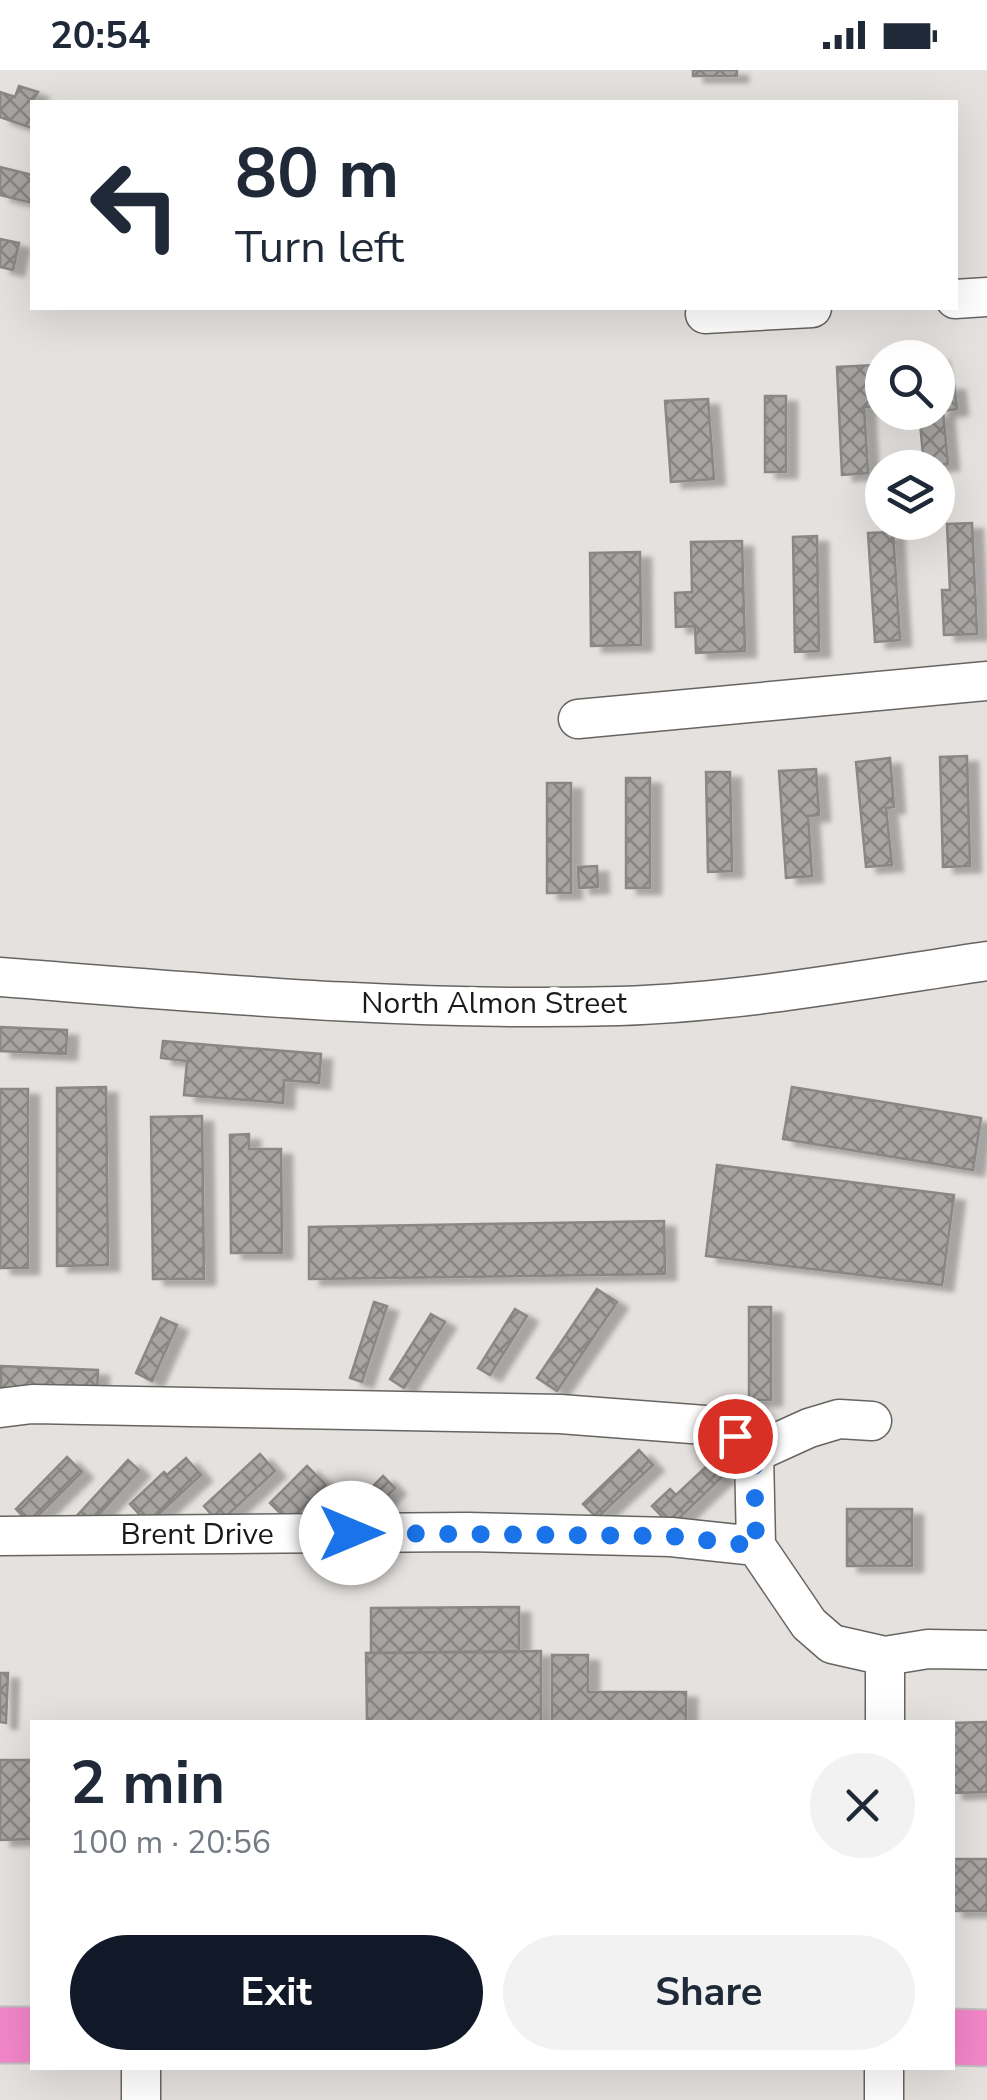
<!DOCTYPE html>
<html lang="en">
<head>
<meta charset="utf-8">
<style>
  :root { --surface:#fff; --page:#f2f2f3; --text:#1f2937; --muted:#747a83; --accent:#111827 }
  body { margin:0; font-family:"Nunito Sans",sans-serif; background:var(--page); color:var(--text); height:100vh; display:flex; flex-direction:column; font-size:38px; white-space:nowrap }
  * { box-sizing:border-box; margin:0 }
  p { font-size:32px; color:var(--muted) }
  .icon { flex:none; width:55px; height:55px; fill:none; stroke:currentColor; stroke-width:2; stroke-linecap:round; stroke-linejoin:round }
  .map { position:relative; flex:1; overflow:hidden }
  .drawer { position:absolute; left:30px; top:1650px; width:925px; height:350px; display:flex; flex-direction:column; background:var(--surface); border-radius:0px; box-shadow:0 10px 40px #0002 }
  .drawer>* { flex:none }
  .hud { position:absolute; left:30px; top:30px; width:928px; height:210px; border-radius:0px; box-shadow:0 10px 40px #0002; background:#fff; color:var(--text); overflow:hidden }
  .buttons { position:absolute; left:865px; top:270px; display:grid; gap:20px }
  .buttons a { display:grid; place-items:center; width:90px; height:90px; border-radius:50%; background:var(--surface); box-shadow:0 10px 40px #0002; font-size:50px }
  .pin { position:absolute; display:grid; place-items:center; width:85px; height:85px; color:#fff; margin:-42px; border:5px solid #fff; border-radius:50%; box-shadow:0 2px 10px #0007 }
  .me { position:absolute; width:110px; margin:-55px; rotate:90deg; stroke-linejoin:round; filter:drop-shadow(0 0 8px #0008) }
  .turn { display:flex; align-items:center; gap:35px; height:210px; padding:0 40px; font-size:45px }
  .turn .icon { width:130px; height:130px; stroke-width:2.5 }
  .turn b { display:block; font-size:70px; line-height:85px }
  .round { display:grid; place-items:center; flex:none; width:105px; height:105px; border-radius:52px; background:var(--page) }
  .overview { display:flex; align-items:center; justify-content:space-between; height:170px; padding:0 40px }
  h1 { font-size:60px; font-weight:700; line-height:75px }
  .cta { display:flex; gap:20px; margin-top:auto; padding:20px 40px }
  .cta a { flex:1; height:115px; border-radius:60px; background:var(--accent); color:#fff; font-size:40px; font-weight:700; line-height:115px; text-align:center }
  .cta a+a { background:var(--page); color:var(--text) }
  .status { display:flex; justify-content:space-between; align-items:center; height:70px; padding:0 50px; background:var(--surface); direction:ltr }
  .status svg { height:28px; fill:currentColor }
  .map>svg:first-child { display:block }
  .building { fill:url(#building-cross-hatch); stroke:#8a8885; stroke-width:2.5; filter:url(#shadow) }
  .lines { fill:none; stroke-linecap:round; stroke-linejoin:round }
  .minor-casing { stroke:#676562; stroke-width:41 }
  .highway-casing { stroke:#bfbfbf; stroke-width:59 }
  .minor { stroke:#fff; stroke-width:38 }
  .highway { stroke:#f286c9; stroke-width:55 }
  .route { stroke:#1a73e8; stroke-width:18; stroke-dasharray:0 32.4 }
  .labels { text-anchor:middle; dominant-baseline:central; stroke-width:10; stroke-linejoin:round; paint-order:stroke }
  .street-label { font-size:30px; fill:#1c1a19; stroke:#fff }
</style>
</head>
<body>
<div class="status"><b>20:54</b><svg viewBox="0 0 49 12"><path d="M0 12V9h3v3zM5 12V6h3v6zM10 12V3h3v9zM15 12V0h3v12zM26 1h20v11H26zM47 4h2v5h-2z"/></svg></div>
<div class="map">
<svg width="987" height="2030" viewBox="0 0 987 2030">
  <defs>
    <pattern id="building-cross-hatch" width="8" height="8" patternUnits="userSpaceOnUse" patternTransform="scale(2.5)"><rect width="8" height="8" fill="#a7a4a1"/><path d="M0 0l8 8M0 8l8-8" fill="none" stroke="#878582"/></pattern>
    <filter id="shadow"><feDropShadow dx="11" dy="6" stdDeviation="2.5" flood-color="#0004"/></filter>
  </defs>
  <rect width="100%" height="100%" fill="#e4e1de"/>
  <path class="building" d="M693,0H737V6H693Z
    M19,16L38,22L32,32V58L0,47V22L15,27Z
    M0,97L32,105V133L0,125Z
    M0,169L19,173L13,200L0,197Z
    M938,286L941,315L954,314L957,339L943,341L948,394L924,396L919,342H938V288H925Z
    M875,295L877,336L864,337L868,403L842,405L837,297Z
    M765,326H786V402H765Z
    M708,329L714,409L671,412L665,331Z
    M972,453L977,564L944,565L942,520H950L947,454Z
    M893,462L900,570L875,572L868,463Z
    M817,466L819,581L795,582L793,467Z
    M742,471L745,581L696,583L695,556L676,557L675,523L692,522L691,472Z
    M640,482L641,575L591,576L590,483Z
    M967,686L970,796L943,797L940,687Z
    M890,688L894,737L886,738L892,795L866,797L856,692Z
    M816,699L819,745L808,746L812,806L786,808L779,701Z
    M706,702H730L732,801L708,802Z
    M626,708H650V818H626Z
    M547,713H571V823H547Z
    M597,796L598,817L579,818L578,797Z
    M0,957L67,960L66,984L0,981Z
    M163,971L321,984L319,1013L284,1010L283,1033L184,1025L187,991L161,988Z
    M106,1017L108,1195L57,1196V1018Z
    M792,1017L981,1048L973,1100L783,1069Z
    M0,1019H28V1198H0Z
    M202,1046L204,1209H153L151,1047Z
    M249,1064V1079H281L282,1183H231L230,1065Z
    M717,1095L954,1125L942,1215L706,1186Z
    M664,1151L665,1204L309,1209V1157Z
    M597,1219L617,1232L557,1321L537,1308Z
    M374,1232L387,1236L362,1312L350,1308Z
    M749,1237H771V1330H749Z
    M515,1239L527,1246L490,1305L478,1298Z
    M431,1244L445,1252L404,1318L390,1309Z
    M161,1248L177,1255L152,1311L136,1303Z
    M1,1296L98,1300L97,1323L1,1319Z
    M639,1380L653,1395L597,1448L583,1434Z
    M260,1384L275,1401L219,1453L204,1436Z
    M67,1387L82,1402L30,1454L16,1439Z
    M186,1388L201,1405L148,1454L130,1434L164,1402L167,1405Z
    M128,1390L139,1400L86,1459L74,1449Z
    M710,1393L723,1406L671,1456L652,1436L670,1419L676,1425Z
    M307,1396L326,1415L289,1452L270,1433Z
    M383,1406L395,1418L355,1459L343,1447Z
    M847,1439H912V1496H847Z
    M519,1537V1582L371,1583V1538Z
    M541,1581V1652H367L366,1583Z
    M552,1585H588V1622H686V1652H552Z
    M0,1603H8L6,1653L0,1652Z
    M987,1652V1722L952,1723V1653Z
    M0,1690H32V1769L0,1770Z
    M952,1789H987V1841H952Z"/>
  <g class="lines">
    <defs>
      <path id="minor" d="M955,229L987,227
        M705,244L812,238
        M578,649L987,611
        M0,907C206,923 412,942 619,936C743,932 865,909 987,891
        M0,1338L32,1334L560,1344L705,1355L735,1366L754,1383L809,1358L839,1349L872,1351
        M754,1383L756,1476
        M0,1466L468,1462L671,1467L756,1476L809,1554L832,1574L885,1586
        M885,1652V1586L928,1579L987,1580
        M884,1998V2030
        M141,2030V1998"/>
      <path id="highway" d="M0,1965H32
        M952,1967L987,1968"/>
    </defs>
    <use href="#minor" class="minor-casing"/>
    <use href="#highway" class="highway-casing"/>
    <use href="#minor" class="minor"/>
    <use href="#highway" class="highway"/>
  </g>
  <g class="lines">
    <path class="route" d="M351,1463L670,1466L756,1476L754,1383L735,1366"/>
  </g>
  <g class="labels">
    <g class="street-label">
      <text x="494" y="933">North Almon Street</text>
      <text x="197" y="1464">Brent Drive</text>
    </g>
  </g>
</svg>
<div class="buttons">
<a><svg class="icon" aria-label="search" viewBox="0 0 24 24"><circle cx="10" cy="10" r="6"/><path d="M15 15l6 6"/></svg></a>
<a><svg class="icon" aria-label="layers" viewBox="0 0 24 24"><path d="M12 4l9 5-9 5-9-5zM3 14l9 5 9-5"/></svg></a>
</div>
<div class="pin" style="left:735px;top:1366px;background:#d93025"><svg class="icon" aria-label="arrive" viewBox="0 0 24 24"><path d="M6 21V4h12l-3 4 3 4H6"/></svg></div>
<svg class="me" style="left:351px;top:1463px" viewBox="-20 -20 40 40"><circle r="19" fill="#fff"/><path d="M0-13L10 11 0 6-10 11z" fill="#1a73e8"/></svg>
<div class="hud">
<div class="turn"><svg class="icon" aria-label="left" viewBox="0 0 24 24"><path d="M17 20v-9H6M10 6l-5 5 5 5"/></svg><div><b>80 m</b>Turn left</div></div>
</div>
<section class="drawer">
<div class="overview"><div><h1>2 min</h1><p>100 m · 20:56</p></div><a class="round"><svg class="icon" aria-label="close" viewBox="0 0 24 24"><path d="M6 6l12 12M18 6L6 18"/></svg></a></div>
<div class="cta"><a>Exit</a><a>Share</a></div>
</section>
</div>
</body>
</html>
